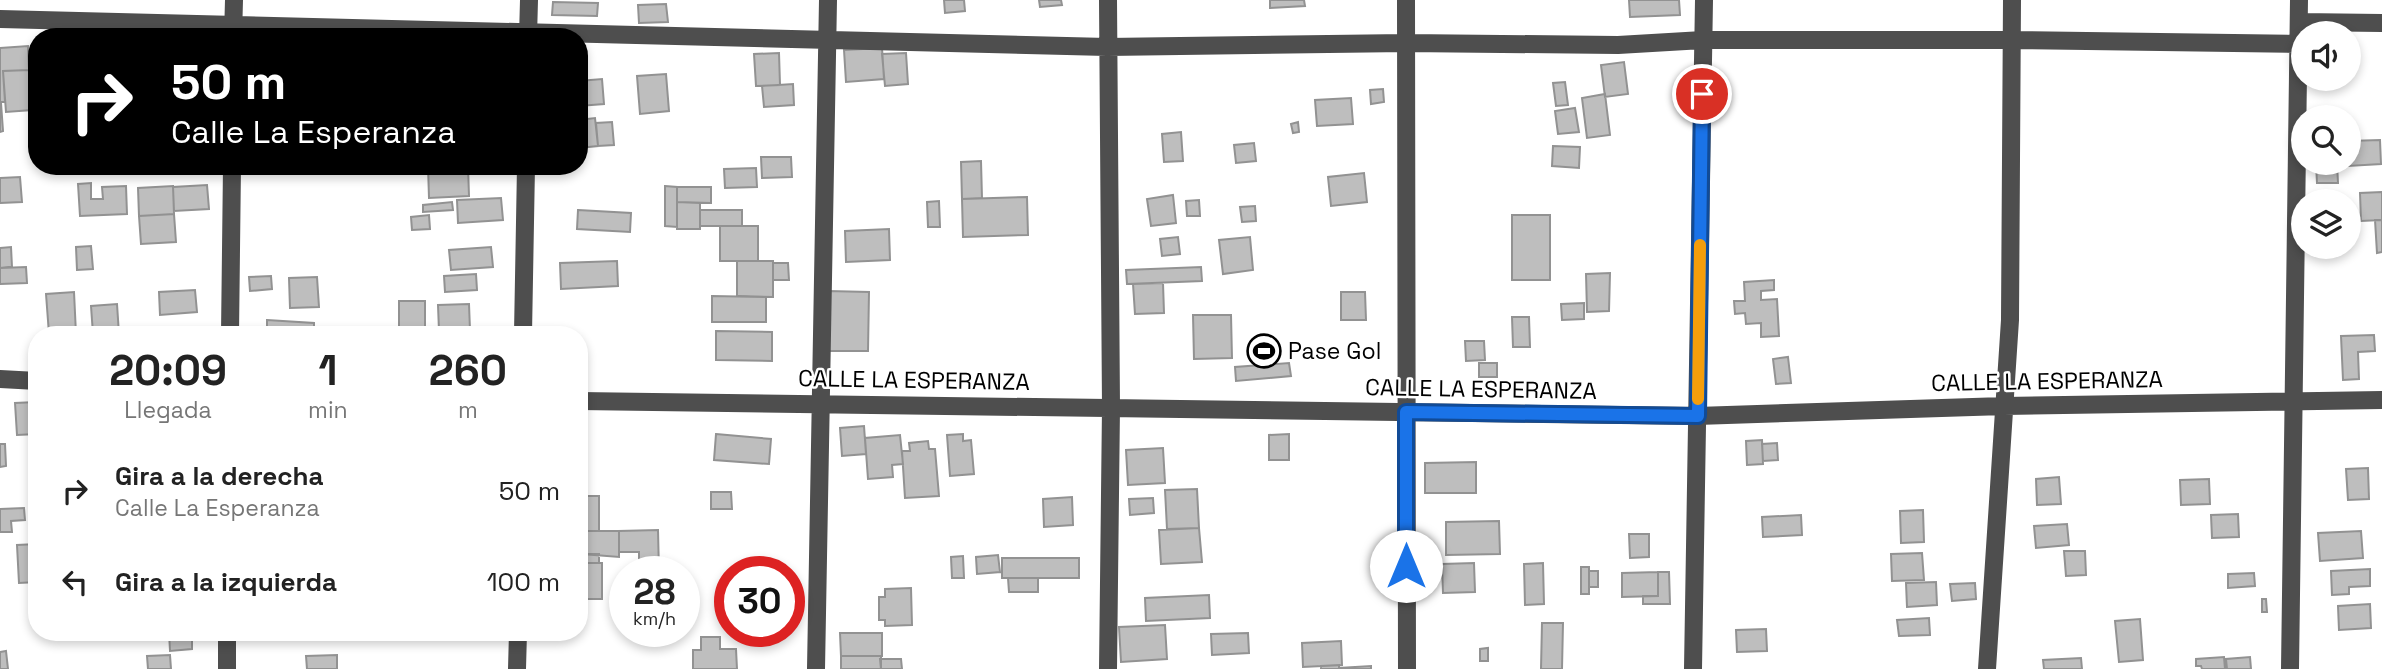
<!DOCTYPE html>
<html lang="es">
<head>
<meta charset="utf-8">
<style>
  :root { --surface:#fff; --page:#f6f6f6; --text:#222; --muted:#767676 }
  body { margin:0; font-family:"Space Grotesk",sans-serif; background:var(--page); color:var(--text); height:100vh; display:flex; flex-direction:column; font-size:26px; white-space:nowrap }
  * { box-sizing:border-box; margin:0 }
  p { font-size:23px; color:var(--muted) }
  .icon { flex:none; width:38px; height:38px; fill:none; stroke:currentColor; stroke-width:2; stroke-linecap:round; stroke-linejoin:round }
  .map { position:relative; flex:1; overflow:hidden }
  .side { position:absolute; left:28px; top:326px; width:560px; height:315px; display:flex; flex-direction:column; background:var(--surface); border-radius:28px; box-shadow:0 4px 10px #0003 }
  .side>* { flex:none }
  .guide { position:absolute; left:28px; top:28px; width:560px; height:147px; border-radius:28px; box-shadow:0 4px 10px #0003; background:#000; color:#fff; overflow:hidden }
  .fabs { position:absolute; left:2291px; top:21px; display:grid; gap:14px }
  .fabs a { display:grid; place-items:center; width:70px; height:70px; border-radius:50%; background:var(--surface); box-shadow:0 4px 10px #0003; font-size:35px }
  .speed { position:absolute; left:609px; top:556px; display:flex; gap:14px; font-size:35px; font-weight:700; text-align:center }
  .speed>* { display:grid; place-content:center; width:91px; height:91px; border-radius:50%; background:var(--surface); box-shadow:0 4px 10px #0003; line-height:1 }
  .speed small { font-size:18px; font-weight:400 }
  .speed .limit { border:10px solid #d22; background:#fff; color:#111 }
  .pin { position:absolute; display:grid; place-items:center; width:60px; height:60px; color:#fff; margin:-30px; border:4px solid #fff; border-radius:50%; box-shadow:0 2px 7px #0007 }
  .me { position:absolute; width:77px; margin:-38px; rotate:0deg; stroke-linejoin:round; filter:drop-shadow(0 0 5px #0008) }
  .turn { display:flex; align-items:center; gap:24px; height:147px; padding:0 28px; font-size:32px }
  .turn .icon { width:91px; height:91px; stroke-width:2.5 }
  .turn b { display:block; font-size:49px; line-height:60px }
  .eta { display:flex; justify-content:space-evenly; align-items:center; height:119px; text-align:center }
  .eta b { font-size:42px; font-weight:700; line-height:49px }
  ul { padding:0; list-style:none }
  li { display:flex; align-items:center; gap:21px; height:91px; padding:0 28px }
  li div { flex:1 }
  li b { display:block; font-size:26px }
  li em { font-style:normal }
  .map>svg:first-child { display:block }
  .building { fill:#bebebe; stroke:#929292; stroke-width:2 }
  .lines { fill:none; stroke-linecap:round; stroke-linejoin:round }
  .minor { stroke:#4e4e4e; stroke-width:18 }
  .route-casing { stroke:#114b97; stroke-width:18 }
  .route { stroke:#1a73e8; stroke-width:12 }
  .slow { stroke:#f59e0b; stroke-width:12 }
  .labels { text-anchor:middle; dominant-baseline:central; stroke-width:5; stroke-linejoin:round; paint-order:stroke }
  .poi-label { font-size:23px; fill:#000; stroke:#fff; text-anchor:start }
  .street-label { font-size:23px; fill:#000; stroke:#fff }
</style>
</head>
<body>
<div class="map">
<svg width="2382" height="669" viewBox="0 0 2382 669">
  <rect width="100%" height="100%" fill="#fff"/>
  <path class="building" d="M944,0H964L965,11L945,13Z
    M1061,0L1062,5L1040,7L1039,0Z
    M1270,0H1304L1305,6L1270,8Z
    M1629,0H1679L1680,15L1630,17Z
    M553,2L598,3L597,16L552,15Z
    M666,4L668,22L639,23L638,5Z
    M28,46L29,70L3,71L5,102H0V48Z
    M882,48L884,79L846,82L844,50Z
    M779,53L780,85L756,86L754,54Z
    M906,53L908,84L885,86L882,54Z
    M1624,62L1628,94L1605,97L1601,65Z
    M29,70L32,110L6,112L3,71Z
    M666,74L669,111L640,114L637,76Z
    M602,79L604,104L579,106V81Z
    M1565,82L1568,105L1556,106L1553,83Z
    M793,84L794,105L764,107L762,86Z
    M1383,89L1384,102L1371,104L1370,90Z
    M1605,94L1610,135L1587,138L1582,98Z
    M1351,98L1353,124L1317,126L1315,100Z
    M1,103L3,131L0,132V104Z
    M1575,108L1579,132L1558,134L1555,111Z
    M595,118L598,146L579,148V120Z
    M612,122L614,145L598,146L596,123Z
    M1298,122L1299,132L1293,133L1291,124Z
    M1181,132L1183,161L1164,162L1162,134Z
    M2380,140L2381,164L2348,166V141Z
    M1254,143L1256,161L1236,163L1234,145Z
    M1553,146L1580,147L1579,168L1552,166Z
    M761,157H791L792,177L762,178Z
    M981,161L982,198L962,199L961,162Z
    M2316,163H2337L2338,183H2317Z
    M428,166H468L469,196L429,198Z
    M756,168L757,187L725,188L724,169Z
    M1364,173L1367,202L1331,206L1328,177Z
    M20,177L22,202L0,203V178Z
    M91,183V199H103L102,187L126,186L127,214L80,216L78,184Z
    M207,185L209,209L174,211L173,187Z
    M173,186L174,214L139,216L138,188Z
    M665,186L677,187V227L665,226Z
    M677,187H711V203L677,202Z
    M2382,192V220L2361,221L2360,193Z
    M1173,195L1176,223L1151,226L1147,199Z
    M1027,197L1028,235L963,237L962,199Z
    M501,198L503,220L458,223L457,200Z
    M1199,200L1200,216H1187L1186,201Z
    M939,201L940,227H928L927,202Z
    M452,202L453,210L423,212V205Z
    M677,202L700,203V229H677Z
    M1255,206L1256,221L1242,222L1240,207Z
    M578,210L631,213L630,232L577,229Z
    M700,210H742V226H700Z
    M174,214L176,242L141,244L139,216Z
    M429,215L430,229L412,230L411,217Z
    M1512,215H1550V280H1512Z
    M2375,220H2382V252L2377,253Z
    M720,226H758V261H720Z
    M889,229L890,260L846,262L845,231Z
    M1178,237L1180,254L1162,256L1160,239Z
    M1250,237L1253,270L1223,274L1219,240Z
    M91,246L93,269L77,270L76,247Z
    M11,247L12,267L0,268V248Z
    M491,247L493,267L451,270L449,250Z
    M617,261L618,286L561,289L560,263Z
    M737,261H773V297L737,296Z
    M773,263H788L789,280H773Z
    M26,267L27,283L0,284V268Z
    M1201,267L1202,281L1127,284L1126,270Z
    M1610,273L1609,311L1587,312L1586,274Z
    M476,274L477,290L445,292L444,276Z
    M271,276L272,289L250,291L249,277Z
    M317,277L319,307L290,308L289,278Z
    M1774,280V290L1761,291V300L1777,299L1779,336L1761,337V323L1746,324L1745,313L1735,314L1734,301H1745L1744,282Z
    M1163,283L1164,313L1135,314L1133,284Z
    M195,290L197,312L160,315L159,292Z
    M828,291L869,292L868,351H827Z
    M74,292L76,334H49L46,294Z
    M1341,292H1365L1366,320H1341Z
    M712,296L766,297V322H712Z
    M399,301H425V327H399Z
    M1584,303V319L1562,320L1561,304Z
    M117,304L119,334H93L91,306Z
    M469,304L470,330L439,331L438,305Z
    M1193,315H1231L1232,358L1194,359Z
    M1512,317H1529L1530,347H1513Z
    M267,320L314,323V334H267Z
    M716,331L772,332V361L716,360Z
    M2374,335L2375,351L2358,352L2359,379L2343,380L2341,336Z
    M1465,341H1484L1485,360L1466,361Z
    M1788,357L1791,383L1776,384L1773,359Z
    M1289,363L1291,376L1236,381L1235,367Z
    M1479,363H1497V377H1479Z
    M36,402L37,434L17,435L15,403Z
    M864,426L866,454L842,456L840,428Z
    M716,434L771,439L769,464L714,460Z
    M963,434V441L971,440L974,474L950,476L947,435Z
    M1289,434V460H1269V435Z
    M900,435L903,464L892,465L893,477L868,479L865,438Z
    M1762,440L1763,464L1747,465L1746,441Z
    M928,441L929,449H935L939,496L905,498L902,451H910L909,443Z
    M1777,443L1778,460L1763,461L1762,444Z
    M0,444H5L6,466L0,467Z
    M1163,448L1165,483L1128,485L1126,450Z
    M1476,462V493H1425V463Z
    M2368,468L2369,499L2348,500L2346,469Z
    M2059,477L2061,504L2037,505L2036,479Z
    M2209,479L2210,504L2181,505L2180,480Z
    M1197,489L1199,528L1167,529L1165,490Z
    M711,492H731L732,509H711Z
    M579,496H599V531H579Z
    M1072,497L1073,525L1044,527L1043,499Z
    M1153,498L1154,513L1130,515L1129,499Z
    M24,508L25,520L11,521L12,532H0V509Z
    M1923,510L1924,542L1901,543L1900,511Z
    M2238,514L2239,537L2212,538L2211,515Z
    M1801,515L1802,535L1763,537L1762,517Z
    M1499,521L1500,554L1446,555V522Z
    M2067,524L2069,545L2036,548L2034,526Z
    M1199,528L1202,562L1161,564L1159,530Z
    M658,530L659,572H639V552H619V531Z
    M579,531H582V554H579Z
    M582,531H619V557L582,554Z
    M2361,531L2363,558L2320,561L2318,533Z
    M1629,534H1649V557L1630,558Z
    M37,544V582L19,583L17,545Z
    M2064,551H2085L2086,575L2066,576Z
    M1922,553L1924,580L1892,581L1891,554Z
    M579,554H599V563H579Z
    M998,555L1000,572L977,574L976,557Z
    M963,556L964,578H952L951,557Z
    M1002,558H1079V578H1002Z
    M579,563H602V599H579Z
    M1474,563L1475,592L1443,593L1442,564Z
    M1543,563L1544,604L1525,605L1524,564Z
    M1581,567H1589V594H1581Z
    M2370,569V586L2349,587V594L2332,595L2331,571Z
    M1589,571H1598V587H1589Z
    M1658,572H1669L1670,604H1643V596H1658Z
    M1658,572V596L1622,597V573Z
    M2254,573L2255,586L2228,588V574Z
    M1008,578H1038V592H1009Z
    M1936,582L1937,605L1907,607L1906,583Z
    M1975,583L1976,599L1952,601L1950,584Z
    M911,588L912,625L885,626V620H879V597H885V589Z
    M1209,595L1210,618L1146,621L1145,598Z
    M2262,599H2266L2267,612H2262Z
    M2370,604L2371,628L2339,630L2338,606Z
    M1929,618L1930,635L1899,636L1897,620Z
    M2140,619L2143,660L2119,662L2115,621Z
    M1542,623H1563L1562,669H1541Z
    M1165,625L1167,659L1121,662L1119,627Z
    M1766,629L1767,651L1737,652L1736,630Z
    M169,632H192V649L170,651Z
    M840,633H882V656H841Z
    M1248,633L1249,653L1212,655L1211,634Z
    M701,637H720V649H736L737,669H693V650H701Z
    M1341,641L1342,665L1303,667L1302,643Z
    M1488,648V661H1480V649Z
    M6,651L8,669H0V652Z
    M170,655L171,669H148L147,656Z
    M337,655V669H307L306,656Z
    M841,656H881V669H841Z
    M2224,657L2225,669H2202L2201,666H2196V659Z
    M2250,657L2251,669H2227L2226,659Z
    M2081,658L2082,669H2044L2043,660Z
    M880,659H901L902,669H881Z
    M1339,665V669H1321V666Z
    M1371,666V669H1339V668Z"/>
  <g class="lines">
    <path class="minor" d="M1108,0L1111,407L1108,669
      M1406,0L1407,669
      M0,19L1107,47L1406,43L1618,45L1703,40H2012L2299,44
      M2299,22L2382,23
      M233,37L234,0
      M528,37L529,0
      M230,334L232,166
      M523,334L526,166
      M0,379L37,381
      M579,401L1697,416L2004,406L2382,400
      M227,669V632
      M517,669L518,632
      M816,669L828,0
      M1693,669L1704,0
      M1987,669L2010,320L2012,0
      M2290,669L2299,0"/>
  </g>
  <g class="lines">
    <defs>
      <path id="route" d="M1406,566V412L1698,416L1702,94"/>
    </defs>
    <use href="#route" class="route-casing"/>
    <use href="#route" class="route"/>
    <path class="slow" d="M1698,399L1700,245"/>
  </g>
  <defs>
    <symbol id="stadium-ring" viewBox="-11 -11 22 22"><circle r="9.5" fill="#fff" stroke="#000" stroke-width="1.5"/><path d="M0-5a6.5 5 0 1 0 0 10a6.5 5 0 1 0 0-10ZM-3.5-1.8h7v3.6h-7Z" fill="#000"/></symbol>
  </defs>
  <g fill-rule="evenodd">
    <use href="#stadium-ring" x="1245" y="332" width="38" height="38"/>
  </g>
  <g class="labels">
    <g class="poi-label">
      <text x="1288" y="351">Pase Gol</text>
    </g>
    <g class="street-label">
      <text transform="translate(914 380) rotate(1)">CALLE LA ESPERANZA</text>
      <text transform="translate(2047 381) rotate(-1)">CALLE LA ESPERANZA</text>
      <text transform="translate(1481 389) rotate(1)">CALLE LA ESPERANZA</text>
    </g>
  </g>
</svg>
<div class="fabs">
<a><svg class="icon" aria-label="sound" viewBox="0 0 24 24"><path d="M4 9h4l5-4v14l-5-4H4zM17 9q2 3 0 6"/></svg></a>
<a><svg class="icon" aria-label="search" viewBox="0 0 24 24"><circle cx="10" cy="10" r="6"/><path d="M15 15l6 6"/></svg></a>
<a><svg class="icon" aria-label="layers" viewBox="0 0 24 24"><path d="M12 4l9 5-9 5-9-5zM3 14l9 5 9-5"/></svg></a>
</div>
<div class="speed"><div>28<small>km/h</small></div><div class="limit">30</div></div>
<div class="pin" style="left:1702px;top:94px;background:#d93025"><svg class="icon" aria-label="arrive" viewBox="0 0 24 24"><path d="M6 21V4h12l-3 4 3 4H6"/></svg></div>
<svg class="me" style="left:1406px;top:566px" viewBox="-20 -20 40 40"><circle r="19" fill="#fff"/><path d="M0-13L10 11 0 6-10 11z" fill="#1a73e8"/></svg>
<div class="guide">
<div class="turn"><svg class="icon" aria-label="right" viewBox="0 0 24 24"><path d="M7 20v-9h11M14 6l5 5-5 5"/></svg><div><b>50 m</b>Calle La Esperanza</div></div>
</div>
<section class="side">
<div class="eta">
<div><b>20:09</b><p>Llegada</p></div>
<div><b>1</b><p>min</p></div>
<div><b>260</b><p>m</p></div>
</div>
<ul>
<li><svg class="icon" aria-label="right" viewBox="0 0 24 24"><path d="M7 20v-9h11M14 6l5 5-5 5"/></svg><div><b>Gira a la derecha</b><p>Calle La Esperanza</p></div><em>50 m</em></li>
<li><svg class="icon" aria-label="left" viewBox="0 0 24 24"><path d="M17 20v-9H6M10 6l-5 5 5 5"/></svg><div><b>Gira a la izquierda</b></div><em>100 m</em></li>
</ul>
</section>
</div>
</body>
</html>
